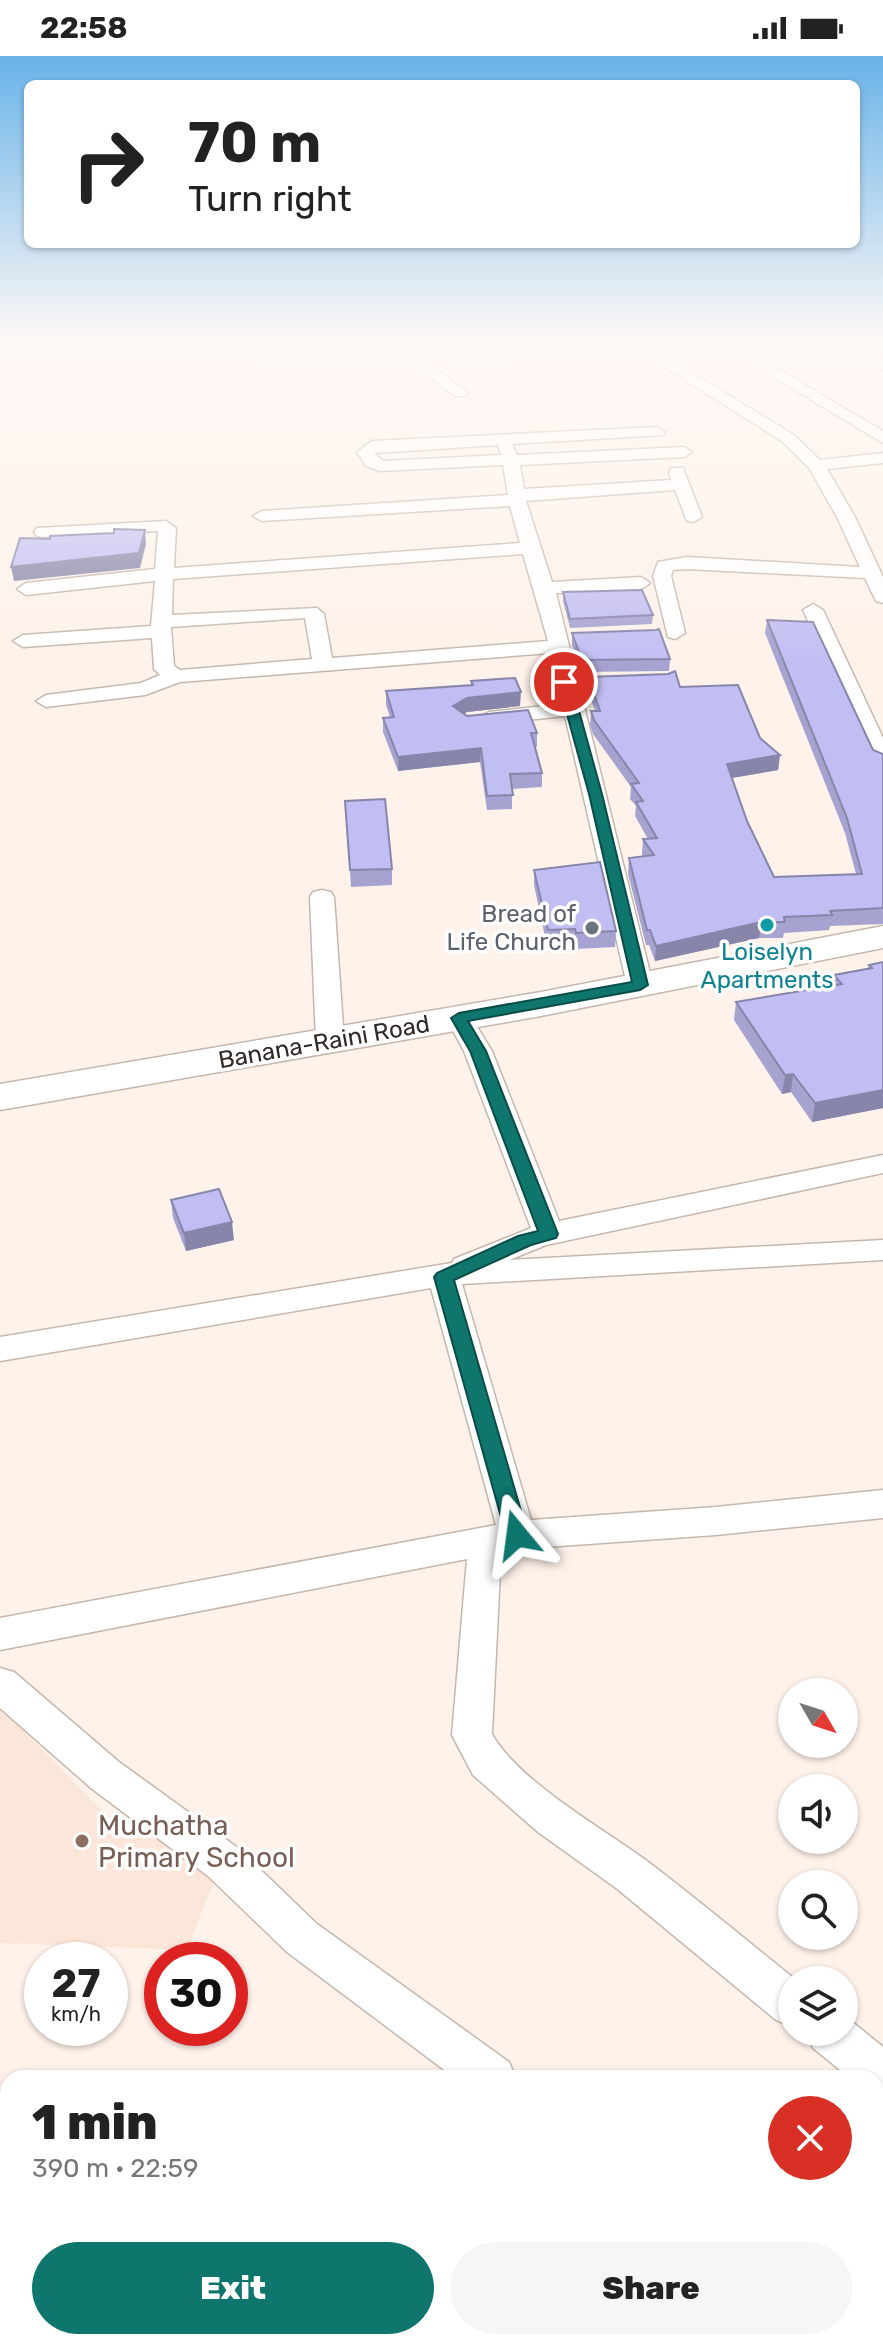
<!DOCTYPE html>
<html lang="en">
<head>
<meta charset="utf-8">
<style>
  :root { --surface:#fff; --page:#f6f6f6; --text:#222; --muted:#767676; --accent:#0f766e }
  body { margin:0; font-family:Rubik,sans-serif; background:var(--page); color:var(--text); height:100vh; display:flex; flex-direction:column; font-size:30px; white-space:nowrap }
  * { box-sizing:border-box; margin:0 }
  p { font-size:26px; color:var(--muted) }
  .icon { flex:none; width:44px; height:44px; fill:none; stroke:currentColor; stroke-width:2; stroke-linecap:round; stroke-linejoin:round }
  .map { position:relative; flex:1; overflow:hidden }
  .panel { position:absolute; left:0px; top:2014px; width:884px; height:280px; display:flex; flex-direction:column; background:var(--surface); border-radius:24px 24px 0 0; box-shadow:0 2px 6px #0004 }
  .panel>* { flex:none }
  .top-card { position:absolute; left:24px; top:24px; width:836px; height:168px; border-radius:12px; box-shadow:0 2px 6px #0004; background:#fff; color:var(--text); overflow:hidden }
  .needle { width:52px; rotate:129deg }
  .tools { position:absolute; left:778px; top:1622px; display:grid; gap:16px }
  .tools a { display:grid; place-items:center; width:80px; height:80px; border-radius:50%; background:var(--surface); box-shadow:0 2px 6px #0004; font-size:40px }
  .speed { position:absolute; left:24px; top:1886px; display:flex; gap:16px; font-size:40px; font-weight:700; text-align:center }
  .speed>* { display:grid; place-content:center; width:104px; height:104px; border-radius:50%; background:var(--surface); box-shadow:0 2px 6px #0004; line-height:1 }
  .speed small { font-size:20px; font-weight:400 }
  .speed .limit { border:12px solid #d22; background:#fff; color:#111 }
  .pin { position:absolute; display:grid; place-items:center; width:68px; height:68px; color:#fff; margin:-34px; border:4px solid #fff; border-radius:50%; box-shadow:0 2px 8px #0007 }
  .me { position:absolute; width:88px; margin:-44px; rotate:344deg; stroke-linejoin:round; filter:drop-shadow(0 0 6px #0008) }
  .turn { display:flex; align-items:center; gap:28px; height:168px; padding:0 32px; font-size:36px }
  .turn .icon { width:104px; height:104px; stroke-width:2.5 }
  .turn b { display:block; font-size:56px; line-height:68px }
  .round { display:grid; place-items:center; flex:none; width:84px; height:84px; border-radius:42px; background:var(--page) }
  .headline { display:flex; align-items:center; justify-content:space-between; height:136px; padding:0 32px }
  h1 { font-size:48px; font-weight:800; line-height:60px }
  .button { display:flex; gap:16px; margin-top:auto; padding:16px 32px }
  .button a { flex:1; height:92px; border-radius:48px; background:var(--accent); color:#fff; font-size:32px; font-weight:800; line-height:92px; text-align:center }
  .button a+a { background:var(--page); color:var(--text) }
  .status { display:flex; justify-content:space-between; align-items:center; height:56px; padding:0 40px; background:var(--surface); direction:ltr }
  .status svg { height:22px; fill:currentColor }
  .map>svg:first-child { display:block }
  .education { fill:#fce6d9 }
  .lines { fill:none; stroke-linecap:round; stroke-linejoin:round }
  .street-casing { stroke:#c5b7ad; stroke-width:3 }
  .secondary-casing { stroke:#c5b7ad; stroke-width:3 }
  .street { fill:#fff; fill-rule:evenodd }
  .secondary { fill:#fff; fill-rule:evenodd }
  .wall { fill:#a6a3d1 }
  .shaded-wall { fill:#8785aa }
  .building { fill:#c1bef3; stroke:#8785aa; stroke-width:2 }
  .route { fill:#0f766e; stroke:#0a4d48; stroke-width:2 }
  .culture-dot { fill:#0f9aa8; stroke:#fff; stroke-width:3 }
  .worship-dot { fill:#6b7280; stroke:#fff; stroke-width:3 }
  .education-dot { fill:#8d6e63; stroke:#fff; stroke-width:3 }
  .labels { text-anchor:middle; dominant-baseline:central; stroke-width:7; stroke-linejoin:round; paint-order:stroke }
  .worship-label { font-size:24px; fill:#5b616d; stroke:#fff; text-anchor:end }
  .culture-label { font-size:24px; fill:#0d838f; stroke:#fff }
  .street-label { font-size:24px; fill:#312b27; stroke:#fff }
  .near-education-label { font-size:28px; fill:#785e54; stroke:#fff; text-anchor:start }
</style>
</head>
<body>
<div class="status"><b>22:58</b><svg viewBox="0 0 49 12"><path d="M0 12V9h3v3zM5 12V6h3v6zM10 12V3h3v9zM15 12V0h3v12zM26 1h20v11H26zM47 4h2v5h-2z"/></svg></div>
<div class="map">
<svg width="883" height="2294" viewBox="0 0 883 2294">
  <rect width="100%" height="100%" fill="#fef2ea"/>
  <path class="education" d="M0,1651L108,1761L220,1809L187,1894L0,1887Z"/>
  <g class="lines">
    <defs>
      <path id="street" d="M300,289H315L320,295L313,299Z
        M387,289H404L468,337L465,340H455Z
        M629,289H646L794,379L820,404L883,397V407L827,413L855,461L883,521V547L876,545L865,522L687,513L673,514L671,520L685,577L675,583L668,581L653,520L658,506L687,501L860,511L837,461L809,412L782,385Z
        M720,289H737L883,375V387Z
        M837,289H855L883,304V314Z
        M657,371L665,376L663,379L512,388L517,399L684,391L692,396L684,401L520,409L524,433L671,424L669,416L671,412H683L702,461L693,466L687,465L675,434L526,445L552,526L641,521L650,527L641,533L556,537L653,929L649,935H631L627,929L565,660L489,668L478,662L489,656L562,648L550,597L180,626L145,639L46,651L36,645L46,639L141,627L160,619L154,613L152,582L23,591L13,585L23,579L151,570L155,525L26,539L17,533L26,527L155,513L158,475L43,481L37,480L34,476L37,472L166,465L176,472L174,512L520,487L510,450L262,465L253,460L262,455L508,439L503,409L380,415L366,410L357,396L372,385ZM498,389L501,399L383,405L374,397ZM523,498L548,585L332,602L324,558L317,552L172,559L173,523ZM305,562L312,603L180,614L174,610L171,571Z
        M813,548L823,554L883,682V713L872,706L803,554Z
        M322,834L331,836L334,841L344,985L340,991H320L316,985L310,841L313,836Z
        M459,954L468,956L492,995L559,1165L883,1099V1117L546,1189L509,1204L883,1184V1204L462,1228L531,1464L716,1451L883,1434V1462L716,1479L517,1493L505,1496L500,1515L492,1678C518,1725 602,1772 647,1805C697,1843 746,1884 796,1924H792V1971L776,1964L616,1832L538,1776L473,1719L452,1679L467,1503L0,1594V1562L496,1469L431,1232L0,1305V1281L452,1207L454,1203L531,1172L464,995L446,962L450,956Z
        M0,1612L14,1616L119,1706L238,1792L317,1868L509,2006L516,2022H455L287,1896L208,1820L91,1732L0,1652Z
        M845,1960L883,1991V2043L876,2040V2022H850L813,1992L807,1976H844Z
        M817,2286H873L876,2294H820Z"/>
      <path id="secondary" d="M883,870V892L541,960L0,1054V1028L541,936Z"/>
    </defs>
    <use href="#street" class="street-casing"/>
    <use href="#secondary" class="secondary-casing"/>
    <use href="#street" class="street"/>
    <use href="#secondary" class="secondary"/>
  </g>
  <path class="wall" d="M563,536L653,559L652,568L570,572L563,545Z
    M767,564L873,694L883,698V868L830,870L829,874L784,877L783,882H759L655,905L649,889H646L628,818L629,802L643,801L642,798L643,783H648L635,760L636,750L630,743L631,731L593,678L590,669L591,655H595L588,635V621L680,631L760,682L780,699L778,714L732,722L747,765L774,821L856,818L845,777L765,577Z
    M572,577L670,603L669,615L581,616L572,589Z
    M471,625L520,650L467,656L464,658L467,660L537,677V691H535L542,717V731L512,733V753L487,754L480,706L398,715L383,676V662L390,661L386,649V635L471,629Z
    M345,745L392,813V829L351,831Z
    M534,814L616,875L615,891L576,893L575,888L547,890L534,829Z
    M883,906V1052L812,1066L791,1036L782,1038L734,964L736,946L833,930L834,919L868,913L869,909Z
    M171,1144L234,1184L186,1195L173,1162Z"/>
  <path class="shaded-wall" d="M145,474L146,488L140,512L14,525L11,511Z
    M521,636L520,650L467,656L453,664V650L467,642Z
    M481,692L480,706L398,715V701Z
    M780,699L778,714L725,723L727,708Z
    M761,866L759,882L655,905L656,890Z
    M793,1018L791,1036L782,1038L785,1019Z
    M883,1034V1052L812,1066L815,1047Z
    M232,1166L234,1184L186,1195L184,1177Z"/>
  <path class="building" d="M114,473L145,474L139,497L11,511L20,482L50,483V480L114,477Z
    M642,534L653,559L570,563L563,536Z
    M767,564L813,566L873,694L883,698V852L830,855L832,859L784,861L785,866H761L656,890L650,874H647L629,802L654,799L643,783L657,782L636,746L643,745L631,728L639,727L594,664L591,655H600L588,621L668,618L675,615L680,631L738,629L760,682L780,699L727,708L747,765L774,821L862,818L847,762Z
    M659,573L670,603L582,604L572,577L656,574Z
    M515,622L521,636L467,642L453,650L467,660L528,654L537,677H531L542,717L510,718L513,739L487,740L481,692L398,701L383,662L394,661L386,635L473,629L471,625Z
    M385,743L392,813L350,814L345,745Z
    M600,806L616,875L576,877L575,873L548,874L534,814Z
    M883,906V1034L815,1047L793,1018L785,1019L736,946L842,928L834,919L872,912L869,909Z
    M219,1133L232,1166L184,1177L171,1144Z"/>
  <linearGradient id="sky" x2="0" y2="1"><stop stop-color="#69b3e9"/><stop offset="0.47" stop-color="#fff9f6"/><stop offset="1" stop-color="#fff9f6" stop-opacity="0"/></linearGradient>
  <rect width="883" height="610" fill="url(#sky)"/>
  <path class="route" d="M564,622L571,626L602,738L648,929L640,934L468,965L486,995L558,1178L556,1182L531,1189L454,1224L528,1479L524,1485L517,1487L509,1485L506,1479L434,1221L437,1217L518,1180L538,1175L470,995L451,962L459,957L632,926L589,738L558,626Z"/>
  <circle class="culture-dot" cx="767" cy="869" r="8"/>
  <circle class="worship-dot" cx="592" cy="872" r="8"/>
  <circle class="education-dot" cx="82" cy="1785" r="8"/>
  <g class="labels">
    <g class="worship-label">
      <text x="576" y="858">Bread of<tspan x="576" dy="28">Life Church</tspan></text>
    </g>
    <g class="culture-label">
      <text x="767" y="896">Loiselyn<tspan x="767" dy="28">Apartments</tspan></text>
    </g>
    <g class="street-label">
      <text transform="translate(324 986) rotate(-10)">Banana-Raini Road</text>
    </g>
    <g class="near-education-label">
      <text x="98" y="1769">Muchatha<tspan x="98" dy="32">Primary School</tspan></text>
    </g>
  </g>
</svg>
<div class="tools">
<a><svg class="needle" viewBox="-14 -14 28 28"><path d="M0-13l5 13h-10z" fill="#e53935"/><path d="M0 13l5-13h-10z" fill="#767676"/></svg></a>
<a><svg class="icon" aria-label="sound" viewBox="0 0 24 24"><path d="M4 9h4l5-4v14l-5-4H4zM17 9q2 3 0 6"/></svg></a>
<a><svg class="icon" aria-label="search" viewBox="0 0 24 24"><circle cx="10" cy="10" r="6"/><path d="M15 15l6 6"/></svg></a>
<a><svg class="icon" aria-label="layers" viewBox="0 0 24 24"><path d="M12 4l9 5-9 5-9-5zM3 14l9 5 9-5"/></svg></a>
</div>
<div class="speed"><div>27<small>km/h</small></div><div class="limit">30</div></div>
<div class="pin" style="left:564px;top:626px;background:#d93025"><svg class="icon" aria-label="arrive" viewBox="0 0 24 24"><path d="M6 21V4h12l-3 4 3 4H6"/></svg></div>
<svg class="me" style="left:517px;top:1479px" viewBox="-20 -20 40 40"><path d="M0-17L14 15 0 8-14 15z" fill="#0f766e" stroke="#fff" stroke-width="4"/></svg>
<div class="top-card">
<div class="turn"><svg class="icon" aria-label="right" viewBox="0 0 24 24"><path d="M7 20v-9h11M14 6l5 5-5 5"/></svg><div><b>70 m</b>Turn right</div></div>
</div>
<section class="panel">
<div class="headline"><div><h1>1 min</h1><p>390 m · 22:59</p></div><a class="round" style="background:#d93025;color:#fff"><svg class="icon" aria-label="close" viewBox="0 0 24 24"><path d="M6 6l12 12M18 6L6 18"/></svg></a></div>
<div class="button"><a>Exit</a><a>Share</a></div>
</section>
</div>
</body>
</html>
